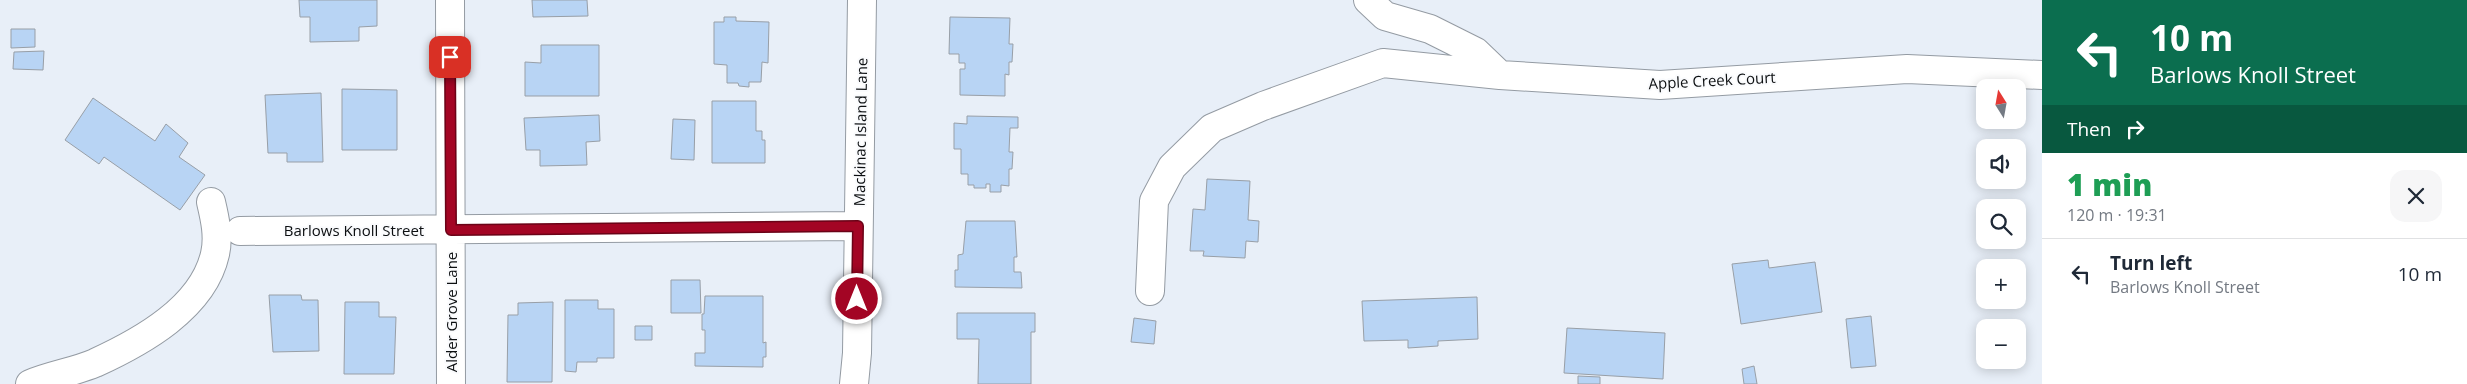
<!DOCTYPE html>
<html lang="en">
<head>
<meta charset="utf-8">
<style>
  :root { --surface:#fff; --page:#f6f6f7; --text:#1f2937; --muted:#747a83; --line:#e0e1e3 }
  body { margin:0; font-family:"Open Sans",sans-serif; background:var(--page); color:var(--text); height:100vh; display:flex; flex-direction:column; font-size:19px; white-space:nowrap }
  * { box-sizing:border-box; margin:0 }
  p { font-size:16px; color:var(--muted) }
  .icon { flex:none; width:28px; height:28px; fill:none; stroke:currentColor; stroke-width:2; stroke-linecap:round; stroke-linejoin:round }
  .map { position:relative; flex:1; overflow:hidden }
  .panel { display:flex; flex-direction:column; background:var(--surface); width:425px }
  .panel>* { flex:none }
  .banner { background:#0b6e4f; color:#fff; overflow:hidden }
  .needle { width:32px; rotate:349deg }
  .controls { position:absolute; left:1976px; top:79px; display:grid; gap:10px }
  .controls a { display:grid; place-items:center; width:50px; height:50px; border-radius:10px; background:var(--surface); box-shadow:0 2px 12px #0003; font-size:25px }
  .pin { position:absolute; display:grid; place-items:center; width:42px; height:42px; color:#fff; margin:-21px; border-radius:10px; box-shadow:0 2px 8px #0006 }
  .me { position:absolute; width:55px; margin:-28px; rotate:0deg; stroke-linejoin:round; filter:drop-shadow(0 0 4px #0008) }
  .turn { display:flex; align-items:center; gap:18px; height:105px; padding:0 25px; font-size:22px }
  .turn .icon { width:65px; height:65px; stroke-width:2.5 }
  .turn b { display:block; font-size:35px; line-height:42px }
  .then { display:flex; align-items:center; height:48px; padding:0 25px; background:#0003; gap:10px; font-size:19px }
  .round { display:grid; place-items:center; flex:none; width:52px; height:52px; border-radius:15px; background:var(--page) }
  .head { display:flex; align-items:center; justify-content:space-between; height:85px; padding:0 25px }
  h1 { font-size:30px; font-weight:800; line-height:38px; color:#1e9e55 }
  ul { padding:0; list-style:none }
  li { display:flex; align-items:center; gap:15px; height:70px; padding:0 25px; border-top:1px solid var(--line) }
  li div { flex:1 }
  li b { display:block; font-size:19px }
  li em { font-style:normal }
  main { display:flex; flex:1; min-height:0 }
  .map>svg:first-child { display:block }
  .building { fill:#b8d4f4; stroke:#989fa7 }
  .lines { fill:none; stroke-linecap:round; stroke-linejoin:round }
  .minor-casing { stroke:#949ba3; stroke-width:30 }
  .minor { stroke:#fff; stroke-width:28 }
  .route-casing { stroke:#6a0317; stroke-width:12 }
  .route { stroke:#a30524; stroke-width:9 }
  .labels { text-anchor:middle; dominant-baseline:central; stroke-width:4; stroke-linejoin:round; paint-order:stroke }
  .street-label { font-size:15px; fill:#0c0f11; stroke:#fafbfd }
</style>
</head>
<body>
<main>
<div class="map">
<svg width="2042" height="384" viewBox="0 0 2042 384">
  <rect width="100%" height="100%" fill="#e8eff8"/>
  <path class="building" d="M299,0H377V26L359,27V41L310,42V17H300Z
    M532,0H587L588,16L533,17Z
    M724,17H736V21L769,22L768,63L762,62L761,82H749V87L739,86L738,83H727V65L714,64V22H724Z
    M950,17L1010,18L1009,44H1013L1012,62H1009V75L1005,74V96L960,95V69H965V63H959V54H949Z
    M11,29H35V47L11,48Z
    M541,45H599V96H525V62L541,63Z
    M44,51L43,70L13,69L14,52Z
    M342,89L397,90V150H342Z
    M321,93L323,162H287V153H268L265,95Z
    M93,98L155,141L166,124L188,143L179,157L205,175L180,210L104,157L99,164L65,140Z
    M712,101H756V131H762V140H765V163H712Z
    M599,115L600,141L586,142L587,165L540,166V150H526L524,118Z
    M967,116L1018,117V128H1010L1009,152H1013L1012,169H1009V186L1001,185V192H990V184H986V188H974V185H968V174H961V149H954V123L967,124Z
    M673,119L695,120L694,160L671,159Z
    M1207,179L1250,181L1248,220L1259,221L1258,242L1246,241L1245,258L1203,256L1204,251H1190L1193,209L1205,210Z
    M966,221H1015L1017,257H1014V272H1021L1022,288L955,287V270H958V255L963,254Z
    M1768,260L1769,268L1815,262L1822,312L1741,324L1732,264Z
    M671,280H700L701,313H671Z
    M269,295H301L302,300H318L319,351L273,352Z
    M705,296H763V343L766,342V357H763V367L695,366V353H705V330H702V314H704Z
    M1477,297L1478,339L1438,341V346L1408,348V340L1364,341L1362,301Z
    M565,300H598V309H614V358H597V362H577L576,372L565,371Z
    M345,302H379V317H396L394,374H344Z
    M553,302L552,382H507L508,315H518V303Z
    M957,313H1035V332H1031V384H978L979,339H957Z
    M1871,316L1876,366L1851,368L1846,319Z
    M1134,318L1156,321L1154,344L1131,342Z
    M635,326H652V340H635Z
    M1567,328L1665,333L1663,379L1564,373Z
    M1754,366L1757,384H1744L1742,369Z
    M1578,376L1600,377V384H1578Z"/>
  <g class="lines">
    <defs>
      <path id="minor" d="M450,0L451,384
        M1368,0L1385,16L1430,29L1476,52L1500,75
        M240,231L858,226
        M1150,291L1154,201L1172,167L1212,128L1263,106L1383,63L1500,75L1660,85L1907,69L2042,75
        M30,384C51,375 74,372 95,363C141,342 203,308 215,254C219,237 215,219 211,202
        M854,384L857,353L862,0"/>
    </defs>
    <use href="#minor" class="minor-casing"/>
    <use href="#minor" class="minor"/>
  </g>
  <g class="lines">
    <defs>
      <path id="route" d="M450,57L451,230L858,226L857,299"/>
    </defs>
    <use href="#route" class="route-casing"/>
    <use href="#route" class="route"/>
  </g>
  <g class="labels">
    <g class="street-label">
      <text transform="translate(1712 80) rotate(-3)">Apple Creek Court</text>
      <text transform="translate(860 132) rotate(-89)">Mackinac Island Lane</text>
      <text x="354" y="230">Barlows Knoll Street</text>
      <text transform="translate(451 312) rotate(-90)">Alder Grove Lane</text>
    </g>
  </g>
</svg>
<div class="controls">
<a><svg class="needle" viewBox="-14 -14 28 28"><path d="M0-13l5 13h-10z" fill="#e53935"/><path d="M0 13l5-13h-10z" fill="#747a83"/></svg></a>
<a><svg class="icon" aria-label="sound" viewBox="0 0 24 24"><path d="M4 9h4l5-4v14l-5-4H4zM17 9q2 3 0 6"/></svg></a>
<a><svg class="icon" aria-label="search" viewBox="0 0 24 24"><circle cx="10" cy="10" r="6"/><path d="M15 15l6 6"/></svg></a>
<a>+</a>
<a>−</a>
</div>
<div class="pin" style="left:450px;top:57px;background:#d93025"><svg class="icon" aria-label="arrive" viewBox="0 0 24 24"><path d="M6 21V4h12l-3 4 3 4H6"/></svg></div>
<svg class="me" style="left:857px;top:299px" viewBox="-20 -20 40 40"><circle r="17" fill="#a30524" stroke="#fff" stroke-width="3"/><path d="M0-11L8 9 0 5-8 9z" fill="#fff"/></svg>
</div>
<section class="panel">
<div class="banner">
<div class="turn"><svg class="icon" aria-label="left" viewBox="0 0 24 24"><path d="M17 20v-9H6M10 6l-5 5 5 5"/></svg><div><b>10 m</b>Barlows Knoll Street</div></div>
<div class="then">Then<svg class="icon" aria-label="right" viewBox="0 0 24 24"><path d="M7 20v-9h11M14 6l5 5-5 5"/></svg></div>
</div>
<div class="head"><div><h1>1 min</h1><p>120 m · 19:31</p></div><a class="round"><svg class="icon" aria-label="close" viewBox="0 0 24 24"><path d="M6 6l12 12M18 6L6 18"/></svg></a></div>
<ul>
<li><svg class="icon" aria-label="left" viewBox="0 0 24 24"><path d="M17 20v-9H6M10 6l-5 5 5 5"/></svg><div><b>Turn left</b><p>Barlows Knoll Street</p></div><em>10 m</em></li>
</ul>
</section>
</main>
</body>
</html>
